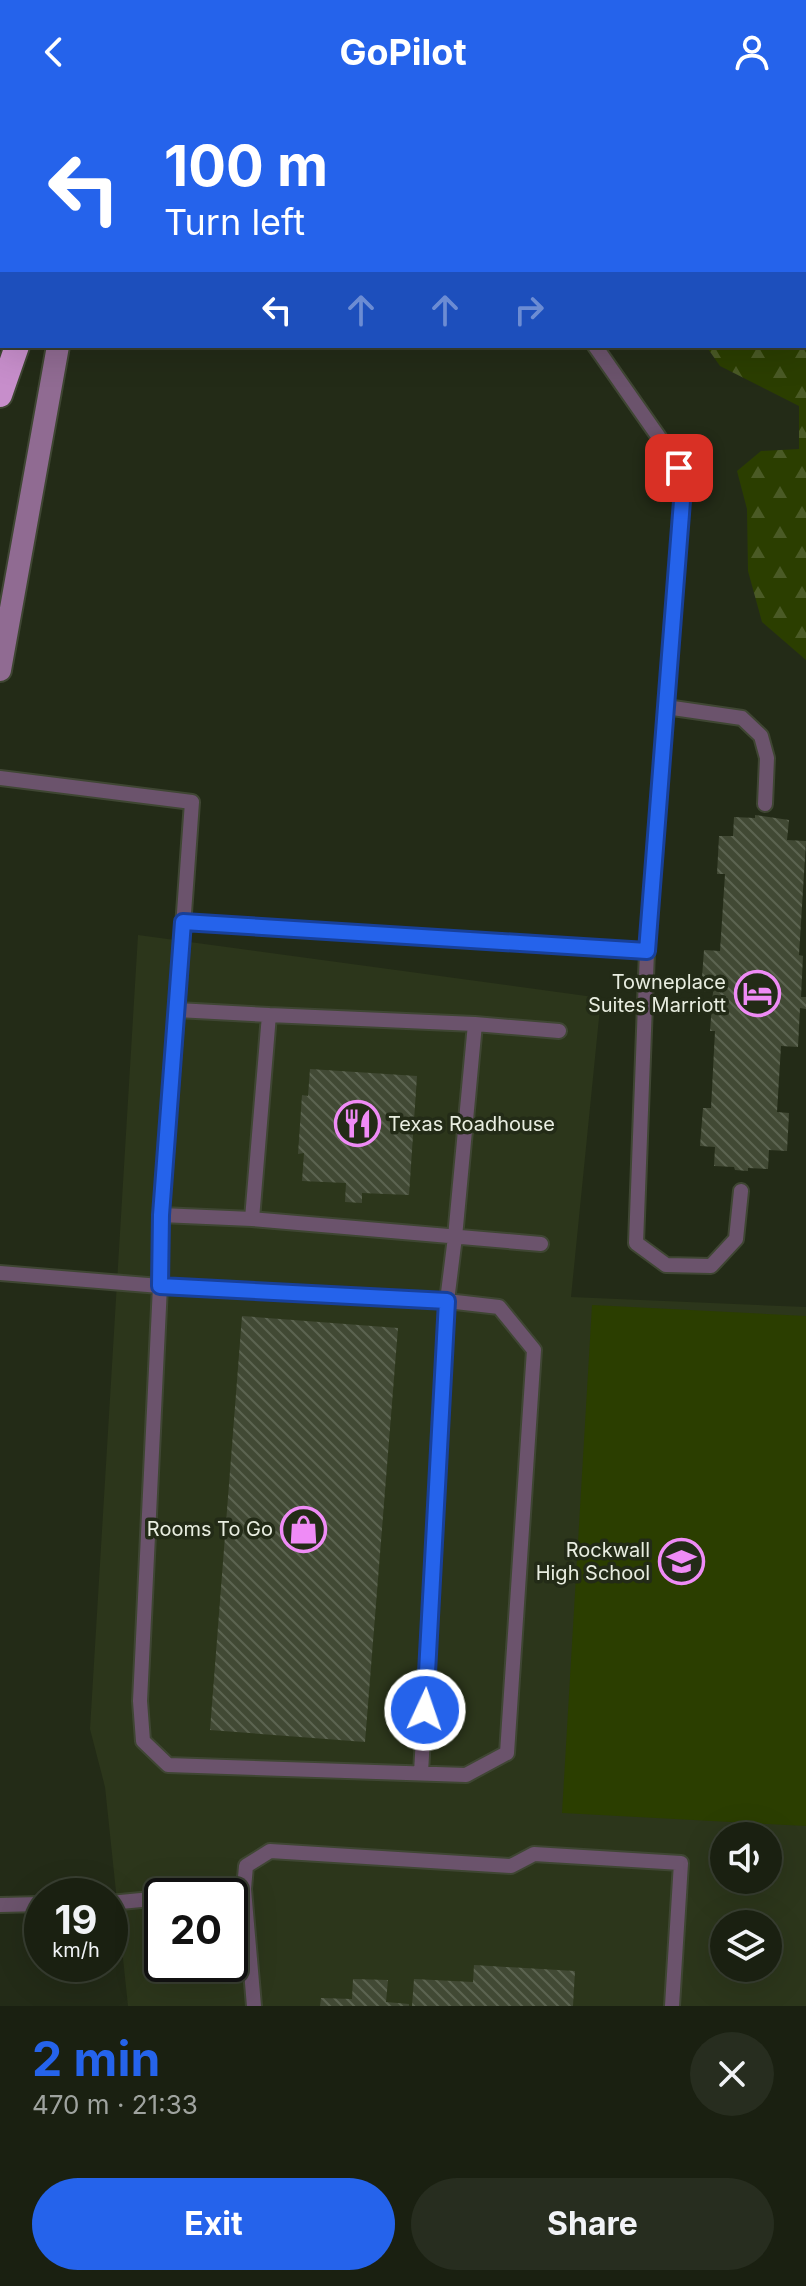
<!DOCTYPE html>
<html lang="en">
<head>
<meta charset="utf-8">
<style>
  :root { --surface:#1a2011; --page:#272d1f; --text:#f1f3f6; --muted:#9fa39f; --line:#383e31; --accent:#2563eb }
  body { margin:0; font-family:Inter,sans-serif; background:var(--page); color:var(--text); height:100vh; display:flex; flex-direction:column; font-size:30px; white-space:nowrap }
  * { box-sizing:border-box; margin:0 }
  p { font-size:26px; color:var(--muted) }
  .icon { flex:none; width:44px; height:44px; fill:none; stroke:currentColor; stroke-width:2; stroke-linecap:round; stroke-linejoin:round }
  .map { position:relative; height:1902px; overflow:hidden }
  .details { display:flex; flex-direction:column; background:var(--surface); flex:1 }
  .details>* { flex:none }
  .banner { position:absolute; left:0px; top:0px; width:806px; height:244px; box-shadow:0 8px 32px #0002,0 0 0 2px var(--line); background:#2563eb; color:#fff; overflow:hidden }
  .fabs { position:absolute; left:710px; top:1718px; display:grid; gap:16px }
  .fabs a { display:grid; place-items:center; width:72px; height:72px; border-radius:50%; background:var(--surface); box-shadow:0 8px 32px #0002,0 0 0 2px var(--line); font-size:40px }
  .speed { position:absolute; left:24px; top:1774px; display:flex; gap:16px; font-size:40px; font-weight:700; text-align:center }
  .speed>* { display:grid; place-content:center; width:104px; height:104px; border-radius:50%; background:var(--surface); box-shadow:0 8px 32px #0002,0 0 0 2px var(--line); line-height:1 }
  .speed small { font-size:20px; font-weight:400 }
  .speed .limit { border:4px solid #111; border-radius:12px; background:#fff; color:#111 }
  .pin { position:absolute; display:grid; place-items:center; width:68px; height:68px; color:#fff; margin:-34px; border-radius:16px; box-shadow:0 4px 12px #0006 }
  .me { position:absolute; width:88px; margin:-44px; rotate:3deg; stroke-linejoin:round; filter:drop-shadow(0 0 6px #0008) }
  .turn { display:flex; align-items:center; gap:28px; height:168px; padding:0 32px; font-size:36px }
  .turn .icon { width:104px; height:104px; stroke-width:2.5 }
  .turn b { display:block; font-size:56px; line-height:68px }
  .lanes { display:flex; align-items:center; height:76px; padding:0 32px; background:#0003; justify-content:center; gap:40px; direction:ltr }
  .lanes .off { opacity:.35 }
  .round { display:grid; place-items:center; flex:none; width:84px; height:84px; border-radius:42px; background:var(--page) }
  .headline { display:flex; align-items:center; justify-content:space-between; height:136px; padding:0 32px }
  h1 { font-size:48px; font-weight:700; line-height:60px; color:var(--accent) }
  .button { display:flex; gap:16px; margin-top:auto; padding:16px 32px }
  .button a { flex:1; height:92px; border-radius:48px; background:var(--accent); color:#fff; font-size:32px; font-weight:700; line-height:92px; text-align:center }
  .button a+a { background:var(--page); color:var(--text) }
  header { display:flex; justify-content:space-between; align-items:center; height:104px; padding:0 32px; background:var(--accent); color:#fff; font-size:36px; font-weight:700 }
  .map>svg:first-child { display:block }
  .built { fill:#2c361b; fill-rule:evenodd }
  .forest { fill:url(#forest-firs) }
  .pitch { fill:#2b3e00 }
  .building { fill:url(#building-back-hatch) }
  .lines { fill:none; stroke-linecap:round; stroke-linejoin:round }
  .service-casing { stroke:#3f4633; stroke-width:18 }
  .tertiary-casing { stroke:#3f4633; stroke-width:26 }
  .secondary-casing { stroke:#3f4633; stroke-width:26 }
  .motorway-casing { stroke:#3f4633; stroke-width:28 }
  .service { stroke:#6b536c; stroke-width:14 }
  .tertiary { stroke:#6b536c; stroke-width:22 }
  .secondary { stroke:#906b92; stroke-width:22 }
  .motorway { stroke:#c78ecb; stroke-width:24 }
  .route-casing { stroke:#184099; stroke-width:20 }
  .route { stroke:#2563eb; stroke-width:14 }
  .labels { text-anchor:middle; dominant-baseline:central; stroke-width:7; stroke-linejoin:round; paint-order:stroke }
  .poi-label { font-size:20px; fill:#e8ede0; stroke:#232b17; text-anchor:end }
</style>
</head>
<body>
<header><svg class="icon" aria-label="back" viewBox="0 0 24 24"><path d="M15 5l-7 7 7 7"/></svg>GoPilot<svg class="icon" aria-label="person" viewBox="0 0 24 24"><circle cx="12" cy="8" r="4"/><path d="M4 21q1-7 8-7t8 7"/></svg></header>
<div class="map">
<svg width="806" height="1902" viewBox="0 0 806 1902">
  <defs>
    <pattern id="forest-firs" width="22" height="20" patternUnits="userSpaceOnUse" patternTransform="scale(2)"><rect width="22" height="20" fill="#2b3e00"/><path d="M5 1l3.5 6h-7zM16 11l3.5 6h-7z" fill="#4a5a25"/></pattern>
    <pattern id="building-back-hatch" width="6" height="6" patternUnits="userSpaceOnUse" patternTransform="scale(2)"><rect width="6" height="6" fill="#414934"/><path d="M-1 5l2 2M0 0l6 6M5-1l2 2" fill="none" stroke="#5c6451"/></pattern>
  </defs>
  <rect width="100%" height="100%" fill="#232b17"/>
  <path class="built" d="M231,0H658L653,2H230Z
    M138,831L601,894L571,1193L806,1203V1902H128L105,1683L90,1625ZM724,1732H768V1776H724ZM162,1792H230V1860H162ZM724,1820H768V1864H724Z"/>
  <path class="forest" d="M804,114H806V556L762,518L748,467L747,405L737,367L761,347L799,345V302L720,262L706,242H804Z"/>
  <path class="pitch" d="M592,1201L806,1212V1722L562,1709Z"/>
  <path class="building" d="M755,711L789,716L787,736L806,737L799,851L803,852L801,893H806V905L800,904L798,943L781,942L777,1008L789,1009L787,1047L769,1046L768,1065L748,1064V1067L735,1066L734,1063L714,1062L715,1043L700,1042L703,1004H711L715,927H710L713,888L701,887L704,846L720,847L725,770H717L719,732H733L734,713L755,714Z
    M310,965L417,972L409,1091L362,1089V1099L345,1098L346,1079L302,1077L304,1049L298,1050L302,991L308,992Z
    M242,1212L398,1224L365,1638L210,1626Z
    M474,1861L575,1867L573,1902H412L414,1875L473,1878Z
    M353,1875L388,1876L386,1898L409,1900V1902H320L321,1894L352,1895Z"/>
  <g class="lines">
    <defs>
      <path id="service" d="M268,2L269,0
        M490,2L495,0
        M595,242L658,332L679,364L682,397L647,847
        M666,603L742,614L761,632L767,654L765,700
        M0,674L192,698L177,906
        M183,818L647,847L636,1139L666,1161L711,1162L736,1135L741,1087
        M475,920L559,927
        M161,1111L177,906L269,911
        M252,1115L541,1140
        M0,1169L160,1182L447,1197L499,1203L534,1246L507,1649L466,1671L168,1661L143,1637L140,1597L160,1182L161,1111L252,1115L269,911L475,920L455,1133L447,1197L421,1669
        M244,1785L246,1762L270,1747L511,1762L534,1750L681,1759L672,1902
        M178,1792L244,1785L254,1902
        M110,1799L162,1794
        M0,1801L42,1800"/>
      <path id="tertiary" d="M804,11H806"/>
      <path id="secondary" d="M129,2L130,0
        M0,566L58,242"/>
      <path id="motorway" d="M58,2V0
        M75,2L76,0
        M0,291L17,242"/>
    </defs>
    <use href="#service" class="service-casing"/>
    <use href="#tertiary" class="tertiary-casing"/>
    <use href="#secondary" class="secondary-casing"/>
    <use href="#motorway" class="motorway-casing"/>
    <use href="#service" class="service"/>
    <use href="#tertiary" class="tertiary"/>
    <use href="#secondary" class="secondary"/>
    <use href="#motorway" class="motorway"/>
  </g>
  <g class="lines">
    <defs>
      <path id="route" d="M425,1606L447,1197L160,1182L161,1111L183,818L647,847L682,397L679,364"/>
    </defs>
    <use href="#route" class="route-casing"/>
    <use href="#route" class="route"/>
  </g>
  <defs>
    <symbol id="hotel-ring" viewBox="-11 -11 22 22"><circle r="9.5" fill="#232b17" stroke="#ef8bf6" stroke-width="1.5"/><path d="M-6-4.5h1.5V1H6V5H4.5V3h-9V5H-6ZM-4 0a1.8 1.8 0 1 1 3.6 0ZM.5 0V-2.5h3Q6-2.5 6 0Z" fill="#ef8bf6"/></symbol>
    <symbol id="restaurant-ring" viewBox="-11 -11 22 22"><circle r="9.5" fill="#232b17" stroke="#ef8bf6" stroke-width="1.5"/><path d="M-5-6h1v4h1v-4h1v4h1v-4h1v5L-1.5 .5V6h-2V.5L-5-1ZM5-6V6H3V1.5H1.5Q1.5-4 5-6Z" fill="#ef8bf6"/></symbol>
    <symbol id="shop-ring" viewBox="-11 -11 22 22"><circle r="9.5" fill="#232b17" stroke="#ef8bf6" stroke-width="1.5"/><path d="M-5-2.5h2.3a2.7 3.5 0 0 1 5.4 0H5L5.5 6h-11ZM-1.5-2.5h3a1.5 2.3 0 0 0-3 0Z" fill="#ef8bf6"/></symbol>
    <symbol id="school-ring" viewBox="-11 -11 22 22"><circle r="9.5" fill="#232b17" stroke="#ef8bf6" stroke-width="1.5"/><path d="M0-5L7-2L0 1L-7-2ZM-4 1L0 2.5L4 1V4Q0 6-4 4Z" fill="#ef8bf6"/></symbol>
  </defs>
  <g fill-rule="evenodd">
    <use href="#hotel-ring" x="732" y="864" width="51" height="51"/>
    <use href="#restaurant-ring" x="332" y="994" width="51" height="51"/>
    <use href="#shop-ring" x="278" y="1400" width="51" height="51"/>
    <use href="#school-ring" x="656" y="1432" width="51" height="51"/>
  </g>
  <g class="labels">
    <g class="poi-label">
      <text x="726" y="878">Towneplace<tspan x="726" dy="23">Suites Marriott</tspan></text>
      <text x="388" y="1020" text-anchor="start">Texas Roadhouse</text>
      <text x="273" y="1425">Rooms To Go</text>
      <text x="650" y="1446">Rockwall<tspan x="650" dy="23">High School</tspan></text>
    </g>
  </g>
</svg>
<div class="fabs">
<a><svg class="icon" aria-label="sound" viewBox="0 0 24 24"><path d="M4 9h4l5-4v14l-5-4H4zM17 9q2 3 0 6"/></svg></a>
<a><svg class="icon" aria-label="layers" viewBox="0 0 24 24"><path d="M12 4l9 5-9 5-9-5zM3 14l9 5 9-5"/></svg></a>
</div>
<div class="speed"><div>19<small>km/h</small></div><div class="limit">20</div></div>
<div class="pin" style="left:679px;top:364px;background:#d93025"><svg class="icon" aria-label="arrive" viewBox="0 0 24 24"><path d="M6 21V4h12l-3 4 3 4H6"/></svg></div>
<svg class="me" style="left:425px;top:1606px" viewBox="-20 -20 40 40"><circle r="17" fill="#2563eb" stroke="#fff" stroke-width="3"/><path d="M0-11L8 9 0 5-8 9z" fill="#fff"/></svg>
<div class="banner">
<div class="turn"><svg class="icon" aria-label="left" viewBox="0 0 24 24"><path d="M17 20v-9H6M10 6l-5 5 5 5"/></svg><div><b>100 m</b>Turn left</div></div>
<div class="lanes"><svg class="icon" aria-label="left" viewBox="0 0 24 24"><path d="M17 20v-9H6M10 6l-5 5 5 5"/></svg><svg class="icon off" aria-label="ahead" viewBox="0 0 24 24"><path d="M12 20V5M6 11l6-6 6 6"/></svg><svg class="icon off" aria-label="ahead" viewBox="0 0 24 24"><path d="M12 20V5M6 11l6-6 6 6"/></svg><svg class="icon off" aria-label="right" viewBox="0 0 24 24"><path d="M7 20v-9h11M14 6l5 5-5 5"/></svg></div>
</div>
</div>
<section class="details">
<div class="headline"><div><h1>2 min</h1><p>470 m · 21:33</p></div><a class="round"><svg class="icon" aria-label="close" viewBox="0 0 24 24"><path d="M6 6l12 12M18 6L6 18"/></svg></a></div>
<div class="button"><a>Exit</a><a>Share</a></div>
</section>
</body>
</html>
